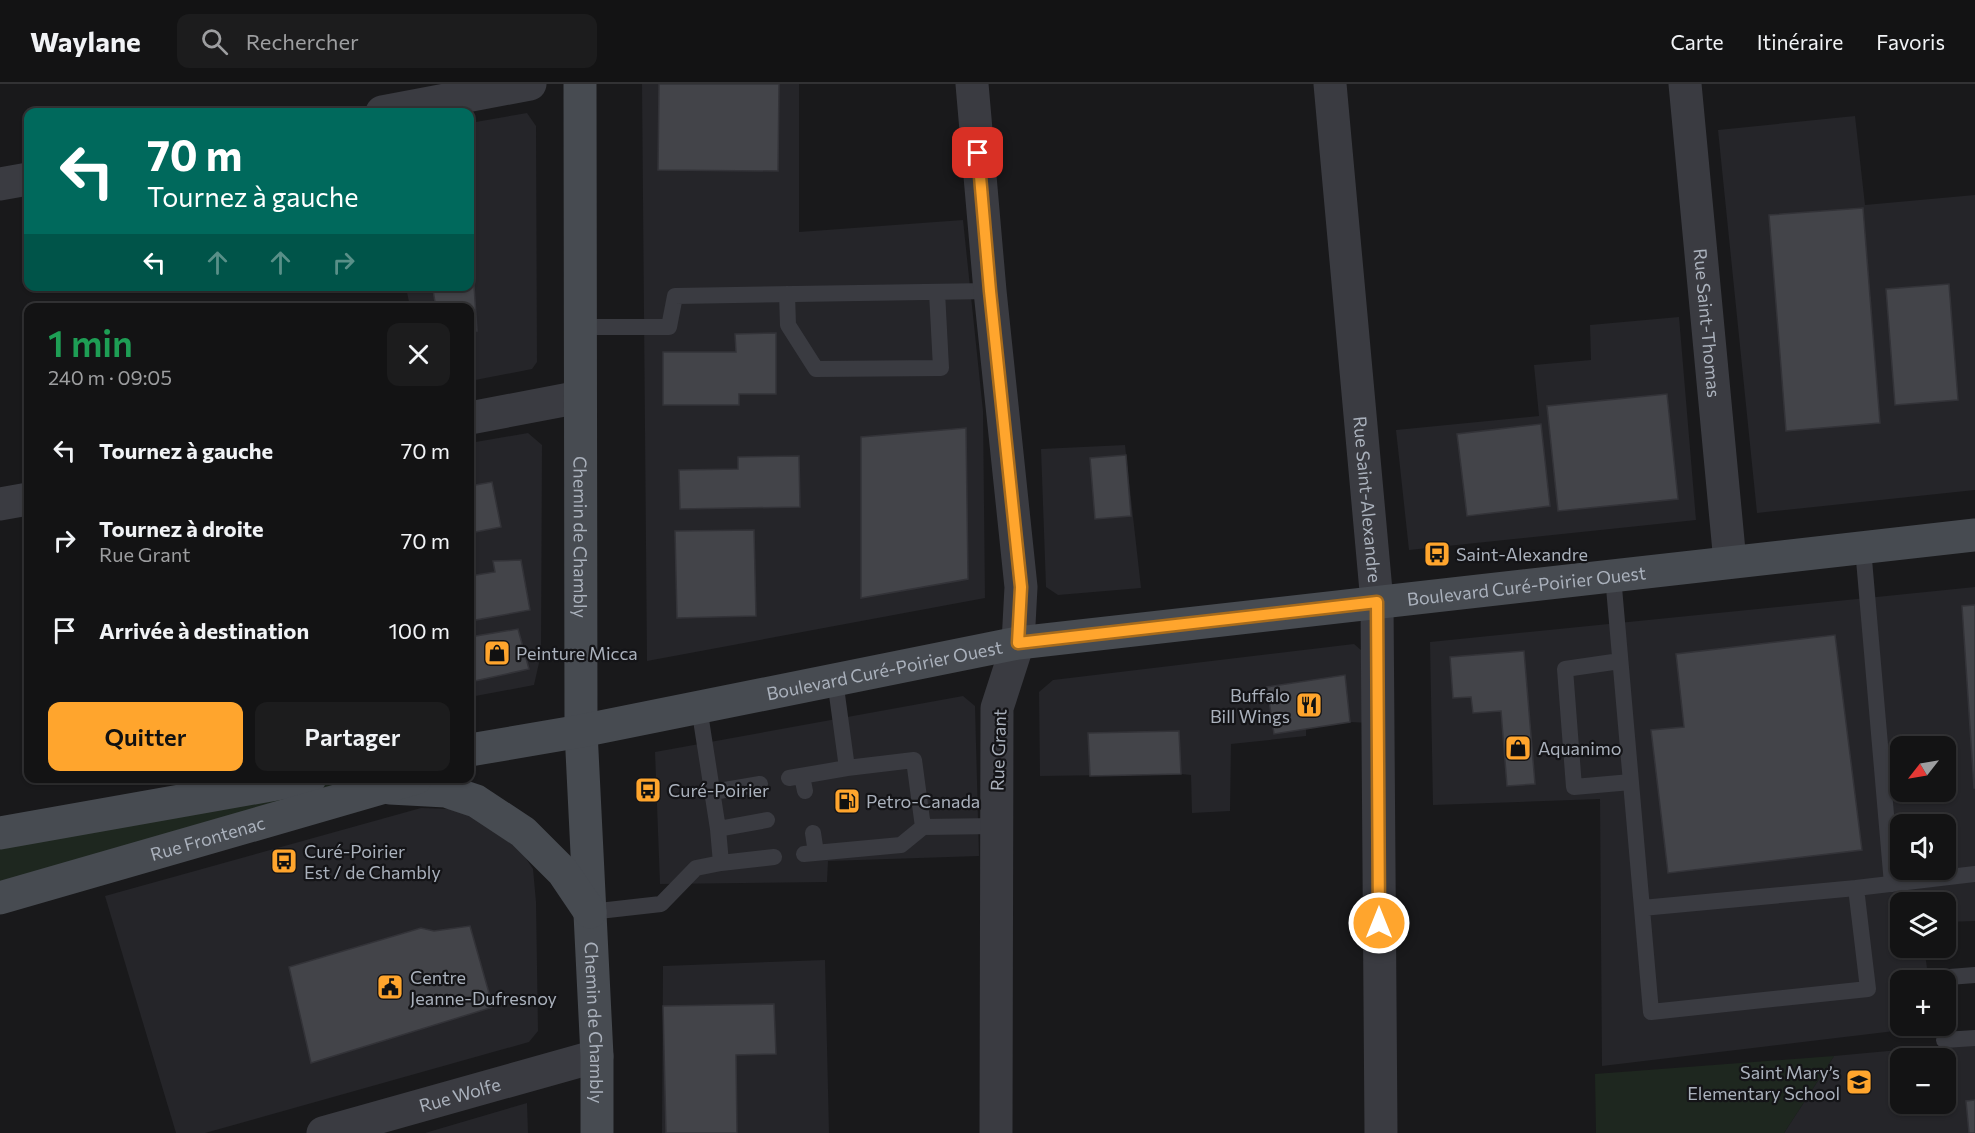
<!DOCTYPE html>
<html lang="fr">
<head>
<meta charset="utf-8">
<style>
  :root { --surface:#131314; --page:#1c1c1d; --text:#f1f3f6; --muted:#9d9ea0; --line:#323234; --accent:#ffa52d }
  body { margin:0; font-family:Commissioner,sans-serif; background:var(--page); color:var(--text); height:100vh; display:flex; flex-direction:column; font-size:22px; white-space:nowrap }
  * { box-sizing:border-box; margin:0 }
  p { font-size:20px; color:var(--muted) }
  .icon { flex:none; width:33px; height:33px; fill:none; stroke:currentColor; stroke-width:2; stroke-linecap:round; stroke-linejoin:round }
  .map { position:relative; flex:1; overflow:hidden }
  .panel { position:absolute; left:24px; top:219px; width:450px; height:480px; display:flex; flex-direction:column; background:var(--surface); border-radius:12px; box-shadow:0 2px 4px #0004,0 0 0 2px var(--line) }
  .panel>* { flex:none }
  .hud { position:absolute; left:24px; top:24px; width:450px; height:183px; border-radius:12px; box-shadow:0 2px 4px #0004,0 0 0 2px var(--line); background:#00695c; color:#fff; overflow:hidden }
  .needle { width:39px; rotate:239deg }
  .tools { position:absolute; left:1890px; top:652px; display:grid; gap:12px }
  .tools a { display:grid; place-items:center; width:66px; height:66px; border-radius:12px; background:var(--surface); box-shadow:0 2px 4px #0004,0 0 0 2px var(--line); font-size:30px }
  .pin { position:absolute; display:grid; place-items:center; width:51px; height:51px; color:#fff; margin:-26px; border-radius:12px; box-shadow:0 3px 9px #0006 }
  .me { position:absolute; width:66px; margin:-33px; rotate:0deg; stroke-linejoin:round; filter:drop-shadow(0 0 4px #0008) }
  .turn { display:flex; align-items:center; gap:21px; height:126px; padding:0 24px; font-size:27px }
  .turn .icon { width:78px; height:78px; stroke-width:2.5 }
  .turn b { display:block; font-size:42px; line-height:51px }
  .lanes { display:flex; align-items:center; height:57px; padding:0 24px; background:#0003; justify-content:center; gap:30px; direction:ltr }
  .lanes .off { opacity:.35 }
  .round { display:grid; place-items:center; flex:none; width:63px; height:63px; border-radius:12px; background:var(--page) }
  .headline { display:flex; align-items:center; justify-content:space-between; height:102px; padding:0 24px }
  h1 { font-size:36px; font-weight:600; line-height:45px; color:#1e9e55 }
  .primary-button { display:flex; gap:12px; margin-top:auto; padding:12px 24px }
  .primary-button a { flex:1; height:69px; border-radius:12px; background:var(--accent); color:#111; font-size:24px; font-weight:600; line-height:69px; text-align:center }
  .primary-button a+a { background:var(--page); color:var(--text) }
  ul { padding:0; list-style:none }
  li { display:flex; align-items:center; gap:18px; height:90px; padding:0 24px }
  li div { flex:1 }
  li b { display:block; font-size:22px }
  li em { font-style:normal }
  header { display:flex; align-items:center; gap:36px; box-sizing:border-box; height:84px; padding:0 30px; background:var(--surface); border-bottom:2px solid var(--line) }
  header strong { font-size:28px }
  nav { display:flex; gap:33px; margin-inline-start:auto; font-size:21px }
  .search { width:420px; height:54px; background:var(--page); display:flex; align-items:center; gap:15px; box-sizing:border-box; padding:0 21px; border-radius:12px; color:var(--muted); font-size:22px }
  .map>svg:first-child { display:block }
  .built { fill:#252529; fill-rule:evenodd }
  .green { fill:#1e271f }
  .building { fill:#434449; stroke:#333338; stroke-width:1.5 }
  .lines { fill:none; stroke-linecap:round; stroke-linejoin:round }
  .lane { stroke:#3a3b41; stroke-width:16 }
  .street { stroke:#3a3b41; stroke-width:33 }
  .secondary { stroke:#474b51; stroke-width:33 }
  .route-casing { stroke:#a66b1d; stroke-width:15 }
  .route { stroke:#ffa52d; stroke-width:10 }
  .labels { text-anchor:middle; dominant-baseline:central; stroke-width:4.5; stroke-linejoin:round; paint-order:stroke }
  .street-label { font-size:18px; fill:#aab1bc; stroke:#141417 }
  .poi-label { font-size:18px; fill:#aab1bc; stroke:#141417; text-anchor:start }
</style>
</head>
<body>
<header>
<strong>Waylane</strong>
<div class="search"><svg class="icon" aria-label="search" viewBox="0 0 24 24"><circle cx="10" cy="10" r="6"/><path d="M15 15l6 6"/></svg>Rechercher</div>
<nav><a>Carte</a><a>Itinéraire</a><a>Favoris</a></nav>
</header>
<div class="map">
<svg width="1975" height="1049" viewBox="0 0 1975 1049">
  <rect width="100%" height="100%" fill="#19191b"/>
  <path class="built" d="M642,0H799V148L963,136L983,327L985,514L647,577Z
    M527,29L536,42L537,278L532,285L470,297V224L410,223L406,203L470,202V39Z
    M1855,32L1865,121L1975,111V406L1757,429L1718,46Z
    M1679,233L1696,436L1409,466L1396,346L1539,332L1534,281L1591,276L1590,241Z
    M528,349L542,361L541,570L534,601L470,613V359Z
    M1125,361L1141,504L1058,511L1046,503L1041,365Z
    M1975,503V837L1946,838V819H1900V864H1924L1929,897H1900V942H1936L1602,982L1600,715L1433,721L1430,558ZM1900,663H1946V708H1900ZM1900,741H1946V786H1900Z
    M1354,560L1369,573L1370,639L1350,638L1306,645V652L1231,660L1230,727L1192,729L1191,691L1181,690L1040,692L1039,608L1053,596Z
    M963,612L975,622L979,772L828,777L827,798L660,800L655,668Z
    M421,724L452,725L480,733L511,752L533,785L536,818L538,947L529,958L205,1049H176L105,812Z
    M825,876L829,1049H662L663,882Z
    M1975,959V1049H1784L1834,972ZM1900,975H1946V1020H1900Z
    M527,1019L528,1049H425Z"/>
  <path class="green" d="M310,695H416L0,814V749Z
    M1834,972L1784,1049H1596L1595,990Z"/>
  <path class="building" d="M659,0H779L778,87L658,86Z
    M1863,124L1880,339L1786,347L1769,131Z
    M470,156H471L477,247H470V224H427V219L435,218L433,206L424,208L423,202H470Z
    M1949,200L1958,316L1895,321L1886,205Z
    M776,249V310H739V321H663V268H736L735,250Z
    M1667,310L1678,415L1558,427L1547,322Z
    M1541,340L1550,422L1467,432L1457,350Z
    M966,344L968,495L861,514V353Z
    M1126,371L1131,432L1095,435L1090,374Z
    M799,372L800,423L680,425L679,386L738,385V373Z
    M492,398L501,443L470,449V402Z
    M754,446L756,532L677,534L675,447Z
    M521,476L530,526L470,537V492L495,488L493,477Z
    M1975,521V704H1974L1962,522Z
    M518,545L529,585L470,598V553Z
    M1835,551L1862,766L1668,789L1651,646L1684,643L1676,570Z
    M1524,567L1535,700L1507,702L1501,627L1473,629L1471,613L1453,614L1450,573Z
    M1345,591L1350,638L1274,650L1267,603Z
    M1179,647L1181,690L1090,692L1088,649Z
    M470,842L493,923L311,979L289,883L421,844L434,847Z
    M774,920L776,970L736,971L737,1049H666L663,922Z
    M1975,1016V1049H1969L1966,1017Z"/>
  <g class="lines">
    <path class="lane" d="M787,210L788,241L816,285L941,284L937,208
      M580,243H669L675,212L990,207
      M1863,464L1892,800
      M1613,492L1651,928L1868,905L1856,804L1642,824
      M1620,577L1565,585L1574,703L1631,698
      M835,596L847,684L914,676L923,743L996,742
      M699,623L718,745L721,779
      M802,692L805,707
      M789,694L847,684
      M713,708L760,700
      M718,745L767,736
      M813,749L816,769
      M804,770L901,761L923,743
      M1856,804L1975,790
      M590,828L661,820L696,784L721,779L774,773
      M1937,894L1975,891
      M1944,956L1975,954"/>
    <g class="street">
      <path d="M972,0L990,207L1021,503L1018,559L997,624L996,1049"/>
      <path id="s1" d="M1330,0L1377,518L1381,1049"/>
      <path id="s2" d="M1685,0L1730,478"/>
      <path d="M382,28L530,0"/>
      <path d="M0,100L28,95"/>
      <path d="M470,334L580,313"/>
      <path d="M0,420L28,415"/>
      <path id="s3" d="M323,1049L597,972"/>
    </g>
    <g class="secondary">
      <path id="s4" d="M580,0L581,647L597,972V1049"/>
      <path id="s5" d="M470,666L581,647L1018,559L1975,451"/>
      <path d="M390,704L446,707L476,717L523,748L563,788L590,828"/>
      <path d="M0,749L310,694"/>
      <path id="s6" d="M0,814L416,694"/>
    </g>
  </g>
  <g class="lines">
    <defs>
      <path id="route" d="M978,69L990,207L1021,503L1018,559L1377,518L1379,839"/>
    </defs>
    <use href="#route" class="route-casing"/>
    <use href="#route" class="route"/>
  </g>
  <defs>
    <symbol id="bus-square" viewBox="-11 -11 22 22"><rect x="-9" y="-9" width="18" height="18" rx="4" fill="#ffa52d" stroke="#141417"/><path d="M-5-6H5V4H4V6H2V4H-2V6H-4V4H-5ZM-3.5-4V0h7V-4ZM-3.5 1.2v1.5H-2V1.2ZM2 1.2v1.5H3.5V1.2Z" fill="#111"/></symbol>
    <symbol id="shop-square" viewBox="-11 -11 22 22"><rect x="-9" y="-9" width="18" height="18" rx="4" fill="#ffa52d" stroke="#141417"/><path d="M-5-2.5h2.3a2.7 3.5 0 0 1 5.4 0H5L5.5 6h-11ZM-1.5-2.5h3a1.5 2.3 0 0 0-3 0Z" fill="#111"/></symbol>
    <symbol id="restaurant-square" viewBox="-11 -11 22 22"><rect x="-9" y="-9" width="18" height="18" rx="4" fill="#ffa52d" stroke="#141417"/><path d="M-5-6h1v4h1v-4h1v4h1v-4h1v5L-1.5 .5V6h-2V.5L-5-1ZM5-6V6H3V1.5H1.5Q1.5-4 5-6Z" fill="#111"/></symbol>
    <symbol id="fuel-square" viewBox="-11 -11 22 22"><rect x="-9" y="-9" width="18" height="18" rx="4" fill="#ffa52d" stroke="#141417"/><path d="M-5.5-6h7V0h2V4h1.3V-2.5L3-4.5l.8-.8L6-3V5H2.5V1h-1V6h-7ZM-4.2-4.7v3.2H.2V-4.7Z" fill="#111"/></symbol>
    <symbol id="civic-square" viewBox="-11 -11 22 22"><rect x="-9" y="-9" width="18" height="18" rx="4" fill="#ffa52d" stroke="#141417"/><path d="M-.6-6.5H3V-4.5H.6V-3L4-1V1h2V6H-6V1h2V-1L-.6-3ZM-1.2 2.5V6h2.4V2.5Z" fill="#111"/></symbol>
    <symbol id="school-square" viewBox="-11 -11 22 22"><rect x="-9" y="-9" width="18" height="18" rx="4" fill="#ffa52d" stroke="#141417"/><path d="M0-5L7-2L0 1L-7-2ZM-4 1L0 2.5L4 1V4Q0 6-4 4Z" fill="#111"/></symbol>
  </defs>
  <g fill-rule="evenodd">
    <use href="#bus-square" x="1422" y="455" width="30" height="30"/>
    <use href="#shop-square" x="482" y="554" width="30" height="30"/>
    <use href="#restaurant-square" x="1294" y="606" width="30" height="30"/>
    <use href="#shop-square" x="1503" y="649" width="30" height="30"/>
    <use href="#bus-square" x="633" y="691" width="30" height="30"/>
    <use href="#fuel-square" x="832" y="702" width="30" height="30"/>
    <use href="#bus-square" x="269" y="762" width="30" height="30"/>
    <use href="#civic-square" x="375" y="888" width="30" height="30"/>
    <use href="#school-square" x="1844" y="983" width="30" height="30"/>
  </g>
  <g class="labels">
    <g class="street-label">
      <text stroke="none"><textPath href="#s2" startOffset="240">Rue Saint-Thomas</textPath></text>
      <text stroke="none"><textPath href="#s1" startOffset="417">Rue Saint-Alexandre</textPath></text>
      <text stroke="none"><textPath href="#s4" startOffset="453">Chemin de Chambly</textPath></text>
      <text stroke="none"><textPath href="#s5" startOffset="1070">Boulevard Curé-Poirier Ouest</textPath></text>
      <text stroke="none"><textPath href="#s5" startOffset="422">Boulevard Curé-Poirier Ouest</textPath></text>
      <text transform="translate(998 666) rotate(-88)">Rue Grant</text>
      <text stroke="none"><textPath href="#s6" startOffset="216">Rue Frontenac</textPath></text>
      <text stroke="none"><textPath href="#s4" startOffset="939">Chemin de Chambly</textPath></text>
      <text stroke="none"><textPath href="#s3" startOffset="142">Rue Wolfe</textPath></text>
    </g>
    <g class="poi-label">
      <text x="1456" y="470">Saint-Alexandre</text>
      <text x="516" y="569">Peinture Micca</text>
      <text x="1290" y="611" text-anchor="end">Buffalo<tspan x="1290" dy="21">Bill Wings</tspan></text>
      <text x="1538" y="664">Aquanimo</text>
      <text x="668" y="706">Curé-Poirier</text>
      <text x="866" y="717">Petro-Canada</text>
      <text x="304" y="767">Curé-Poirier<tspan x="304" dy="21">Est / de Chambly</tspan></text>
      <text x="410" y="893">Centre<tspan x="410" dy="21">Jeanne-Dufresnoy</tspan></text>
      <text x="1840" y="988" text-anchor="end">Saint Mary’s<tspan x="1840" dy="21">Elementary School</tspan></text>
    </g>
  </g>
</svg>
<div class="tools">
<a><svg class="needle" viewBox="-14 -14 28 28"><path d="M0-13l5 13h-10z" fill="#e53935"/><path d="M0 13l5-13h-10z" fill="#9d9ea0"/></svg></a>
<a><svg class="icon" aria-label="sound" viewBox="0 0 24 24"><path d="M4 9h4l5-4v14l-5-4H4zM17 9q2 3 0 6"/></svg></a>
<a><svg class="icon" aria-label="layers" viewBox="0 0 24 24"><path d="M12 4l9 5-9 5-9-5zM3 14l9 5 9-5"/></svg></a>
<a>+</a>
<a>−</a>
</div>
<div class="pin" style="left:978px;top:69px;background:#d93025"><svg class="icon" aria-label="arrive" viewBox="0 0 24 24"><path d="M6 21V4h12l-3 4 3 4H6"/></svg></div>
<svg class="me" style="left:1379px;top:839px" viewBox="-20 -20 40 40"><circle r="17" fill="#ffa52d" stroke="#fff" stroke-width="3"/><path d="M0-11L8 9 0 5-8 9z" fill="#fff"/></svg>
<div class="hud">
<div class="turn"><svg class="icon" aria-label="left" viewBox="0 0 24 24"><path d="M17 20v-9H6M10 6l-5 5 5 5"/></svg><div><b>70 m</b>Tournez à gauche</div></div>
<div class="lanes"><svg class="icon" aria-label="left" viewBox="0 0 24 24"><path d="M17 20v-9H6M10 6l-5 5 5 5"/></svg><svg class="icon off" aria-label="ahead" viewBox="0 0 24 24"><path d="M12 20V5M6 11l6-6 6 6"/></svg><svg class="icon off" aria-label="ahead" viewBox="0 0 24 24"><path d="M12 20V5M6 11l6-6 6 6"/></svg><svg class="icon off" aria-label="right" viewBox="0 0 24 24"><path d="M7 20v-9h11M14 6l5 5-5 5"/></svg></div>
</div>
<section class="panel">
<div class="headline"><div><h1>1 min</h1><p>240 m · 09:05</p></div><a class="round"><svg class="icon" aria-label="close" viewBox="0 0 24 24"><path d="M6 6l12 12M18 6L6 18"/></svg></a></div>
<ul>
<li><svg class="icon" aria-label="left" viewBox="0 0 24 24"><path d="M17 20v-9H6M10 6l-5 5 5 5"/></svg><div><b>Tournez à gauche</b></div><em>70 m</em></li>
<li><svg class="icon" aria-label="right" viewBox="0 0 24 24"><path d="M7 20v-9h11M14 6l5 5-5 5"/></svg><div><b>Tournez à droite</b><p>Rue Grant</p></div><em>70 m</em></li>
<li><svg class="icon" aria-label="arrive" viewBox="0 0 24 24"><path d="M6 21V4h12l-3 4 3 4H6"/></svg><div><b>Arrivée à destination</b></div><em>100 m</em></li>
</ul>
<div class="primary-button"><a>Quitter</a><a>Partager</a></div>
</section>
</div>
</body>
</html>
